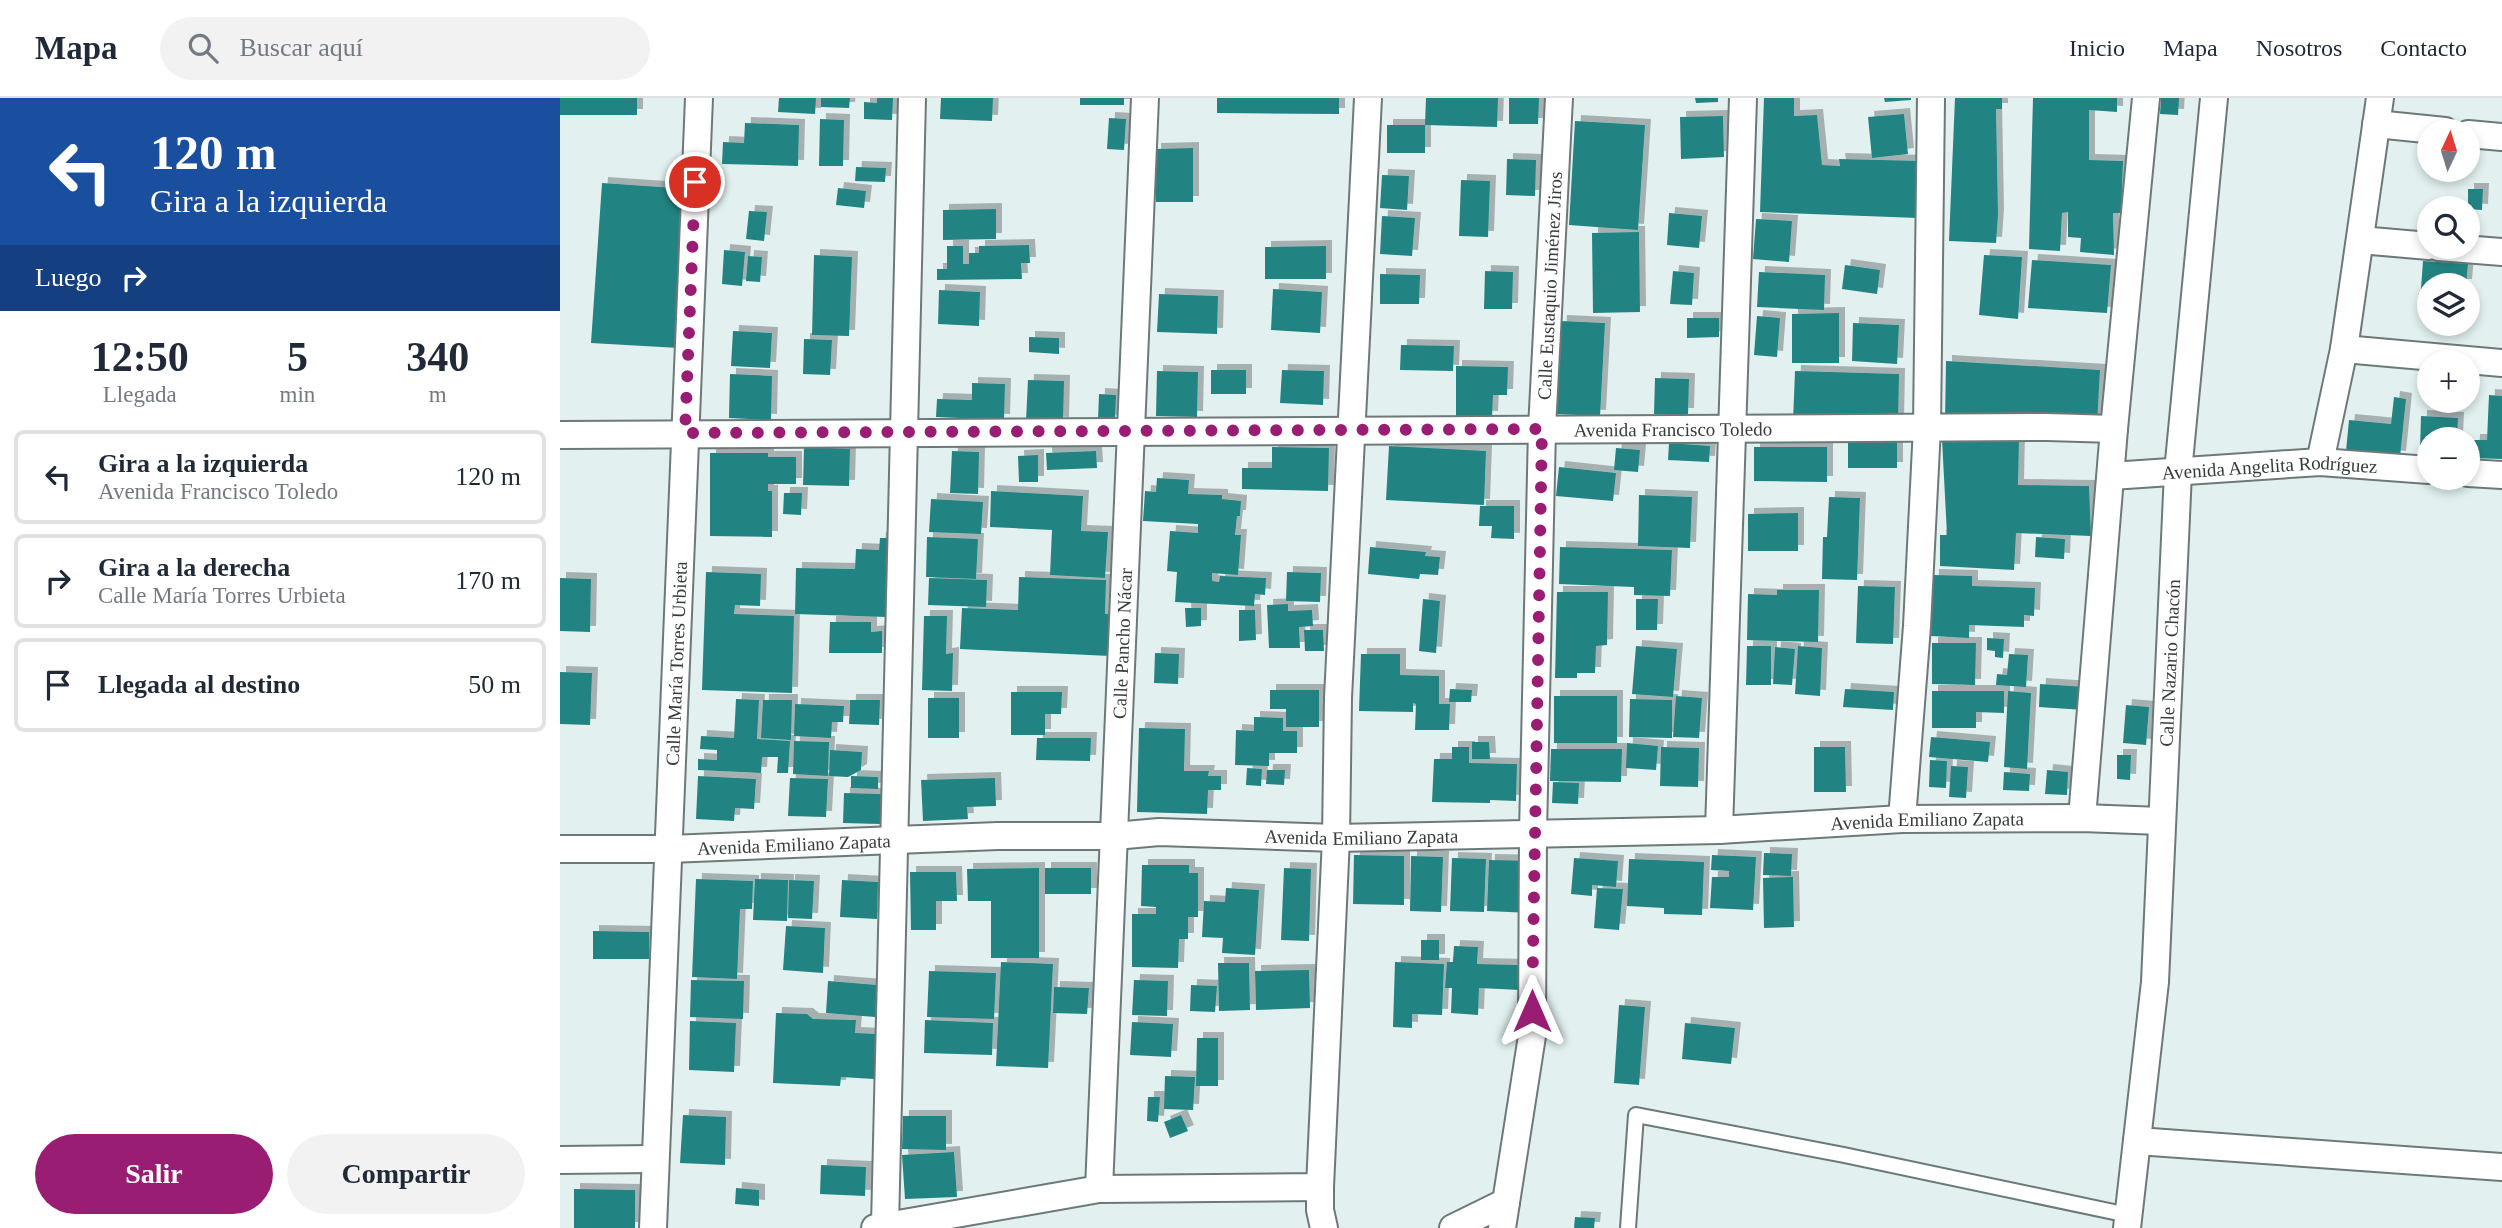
<!DOCTYPE html>
<html lang="es">
<head>
<meta charset="utf-8">
<style>
  :root { --surface:#fff; --page:#f2f2f3; --text:#1f2937; --muted:#747a83; --line:#e0e1e3; --accent:#9a1d74 }
  body { margin:0; font-family:"Times New Roman",serif; background:var(--page); color:var(--text); height:100vh; display:flex; flex-direction:column; font-size:26px; white-space:nowrap }
  * { box-sizing:border-box; margin:0 }
  p { font-size:23px; color:var(--muted) }
  .icon { flex:none; width:38px; height:38px; fill:none; stroke:currentColor; stroke-width:2; stroke-linecap:round; stroke-linejoin:round }
  .map { position:relative; flex:1; overflow:hidden }
  .panel { display:flex; flex-direction:column; background:var(--surface); width:560px }
  .panel>* { flex:none }
  .guide { background:#1a4fa0; color:#fff; overflow:hidden }
  .needle { width:46px; rotate:4deg }
  .tools { position:absolute; left:1857px; top:21px; display:grid; gap:14px }
  .tools a { display:grid; place-items:center; width:63px; height:63px; border-radius:50%; background:var(--surface); box-shadow:0 4px 10px #0003; font-size:35px }
  .pin { position:absolute; display:grid; place-items:center; width:60px; height:60px; color:#fff; margin:-30px; border:4px solid #fff; border-radius:50%; box-shadow:0 2px 7px #0007 }
  .me { position:absolute; width:77px; margin:-38px; rotate:0deg; stroke-linejoin:round; filter:drop-shadow(0 0 5px #0008) }
  .turn { display:flex; align-items:center; gap:24px; height:147px; padding:0 35px; font-size:32px }
  .turn .icon { width:91px; height:91px; stroke-width:2.5 }
  .turn b { display:block; font-size:49px; line-height:60px }
  .then { display:flex; align-items:center; height:66px; padding:0 35px; background:#0003; gap:14px; font-size:26px }
  .eta { display:flex; justify-content:space-evenly; align-items:center; height:119px; text-align:center }
  .eta b { font-size:42px; font-weight:600; line-height:49px }
  .cta { display:flex; gap:14px; margin-top:auto; padding:14px 35px }
  .cta a { flex:1; height:80px; border-radius:42px; background:var(--accent); color:#fff; font-size:28px; font-weight:600; line-height:80px; text-align:center }
  .cta a+a { background:var(--page); color:var(--text) }
  ul { padding:0; list-style:none }
  li { display:flex; align-items:center; gap:21px; height:94px; margin:0 14px 10px; padding:0 21px; border:4px solid var(--line); border-radius:10px }
  li div { flex:1 }
  li b { display:block; font-size:26px }
  li em { font-style:normal }
  header { display:flex; align-items:center; gap:42px; box-sizing:border-box; height:98px; padding:0 35px; background:var(--surface); border-bottom:2px solid var(--line) }
  header strong { font-size:33px }
  nav { display:flex; gap:38px; margin-inline-start:auto; font-size:24px }
  .search { width:490px; height:63px; background:var(--page); display:flex; align-items:center; gap:18px; box-sizing:border-box; padding:0 24px; border-radius:38px; color:var(--muted); font-size:26px }
  main { display:flex; flex:1; min-height:0 }
  .map>svg:first-child { display:block }
  .building { fill:#218482; filter:url(#shadow) }
  .lines { fill:none; stroke-linecap:round; stroke-linejoin:round }
  .lane-casing { stroke:#6d7979; stroke-width:18 }
  .street-casing { stroke:#6d7979; stroke-width:30 }
  .lane { stroke:#fff; stroke-width:14 }
  .street { stroke:#fff; stroke-width:26 }
  .route { stroke:#9a1d74; stroke-width:12; stroke-dasharray:0 21.6 }
  .labels { text-anchor:middle; dominant-baseline:central; stroke-width:7; stroke-linejoin:round; paint-order:stroke }
  .street-label { font-size:19px; fill:#373c3c; stroke:#f0fefd }
</style>
</head>
<body>
<header>
<strong>Mapa</strong>
<div class="search"><svg class="icon" aria-label="search" viewBox="0 0 24 24"><circle cx="10" cy="10" r="6"/><path d="M15 15l6 6"/></svg>Buscar aquí</div>
<nav><a>Inicio</a><a>Mapa</a><a>Nosotros</a><a>Contacto</a></nav>
</header>
<main>
<section class="panel">
<div class="guide">
<div class="turn"><svg class="icon" aria-label="left" viewBox="0 0 24 24"><path d="M17 20v-9H6M10 6l-5 5 5 5"/></svg><div><b>120 m</b>Gira a la izquierda</div></div>
<div class="then">Luego<svg class="icon" aria-label="right" viewBox="0 0 24 24"><path d="M7 20v-9h11M14 6l5 5-5 5"/></svg></div>
</div>
<div class="eta">
<div><b>12:50</b><p>Llegada</p></div>
<div><b>5</b><p>min</p></div>
<div><b>340</b><p>m</p></div>
</div>
<ul>
<li><svg class="icon" aria-label="left" viewBox="0 0 24 24"><path d="M17 20v-9H6M10 6l-5 5 5 5"/></svg><div><b>Gira a la izquierda</b><p>Avenida Francisco Toledo</p></div><em>120 m</em></li>
<li><svg class="icon" aria-label="right" viewBox="0 0 24 24"><path d="M7 20v-9h11M14 6l5 5-5 5"/></svg><div><b>Gira a la derecha</b><p>Calle María Torres Urbieta</p></div><em>170 m</em></li>
<li><svg class="icon" aria-label="arrive" viewBox="0 0 24 24"><path d="M6 21V4h12l-3 4 3 4H6"/></svg><div><b>Llegada al destino</b></div><em>50 m</em></li>
</ul>
<div class="cta"><a>Salir</a><a>Compartir</a></div>
</section>
<div class="map">
<svg width="1942" height="1130" viewBox="0 0 1942 1130">
  <defs>
    <filter id="shadow"><feDropShadow dx="6" dy="-6" stdDeviation="0" flood-color="#0004"/></filter>
  </defs>
  <rect width="100%" height="100%" fill="#e2f0f0"/>
  <path class="building" d="M0,0H77V17H0Z
    M219,0H256L255,16L218,14Z
    M261,0H290L289,10L261,9Z
    M317,0H333L332,22L304,21V4L317,5Z
    M381,0H433L432,23L380,21Z
    M520,0H564V7H520Z
    M657,0H779V16L657,15Z
    M866,0H938L937,29L865,27Z
    M949,0H979L978,26H949Z
    M1135,0H1158V4L1136,5Z
    M1204,0H1234V18L1257,17L1262,67L1280,68L1279,61L1362,63L1358,120L1200,114Z
    M1324,0H1351V2L1325,4Z
    M1395,0H1442V11H1436L1438,117L1436,145L1389,143Z
    M1473,0H1557V14L1529,12V62L1563,63L1561,115H1553L1554,157L1520,154L1521,140L1508,139V114L1502,115L1500,153L1469,151Z
    M1601,0H1619L1618,17L1600,16Z
    M1344,16L1348,56L1312,60L1308,19Z
    M1163,18L1164,59L1121,61L1120,19Z
    M549,20L566,21L564,52L547,51Z
    M260,21L284,22L283,68H259Z
    M1015,23L1085,27L1078,132L1009,127Z
    M185,25L239,27L238,68L162,66L163,44L184,45Z
    M827,27H865V55H827Z
    M633,50V104H596L595,51Z
    M947,61L976,62L975,98L946,97Z
    M296,69L326,70L325,84L295,83Z
    M822,77L849,78L847,112L820,110Z
    M901,82L930,83L928,139L899,138Z
    M42,85L129,91L119,250L31,245Z
    M278,90L306,93L304,110L276,107Z
    M1908,91H1923L1922,112L1908,111Z
    M436,111V141L383,142V112Z
    M189,113L207,114L204,143L186,141Z
    M1109,115L1142,118L1139,150L1107,147Z
    M822,118L855,120L852,158L820,156Z
    M1196,121L1232,123L1229,164L1193,161Z
    M1079,134L1080,214L1033,215L1032,135Z
    M469,147L470,165H461L462,181L377,182V171H387V148H403V166H409V155H419V148Z
    M766,148V181H705V149Z
    M164,152L185,154L182,188L162,186Z
    M254,157L292,159L289,238L252,237Z
    M1424,157L1462,159L1458,221L1419,217Z
    M188,158L202,159L200,184L186,183Z
    M1472,162L1551,167L1547,215L1468,210Z
    M1863,163L1908,166L1906,187H1869V192L1861,191Z
    M1285,167L1320,172L1317,196L1282,191Z
    M925,173L953,174L952,211H924Z
    M1113,173L1134,175L1132,207L1110,206Z
    M1199,174L1265,177L1264,212L1197,209Z
    M820,176L860,177L859,206H820Z
    M713,191L762,194L760,235L711,232Z
    M379,192L420,194L419,228L378,226Z
    M599,196L658,198L657,236L597,234Z
    M1279,215V265H1232V216Z
    M1197,218L1220,220L1217,259L1194,257Z
    M1127,220H1159V239L1127,240Z
    M1001,223L1045,225L1040,318L996,316Z
    M1293,225L1339,227L1337,266L1292,263Z
    M173,233L212,235L210,270L171,268Z
    M469,239L499,240V256L469,254Z
    M244,241L272,242L270,277L243,276Z
    M841,247L894,248L893,273L840,272Z
    M1386,263L1540,272L1537,327L1385,324Z
    M896,268L948,269L947,297H933L932,319L896,318Z
    M651,272H686V296H651Z
    M722,272L764,273L763,307L720,305Z
    M597,273L638,274L637,319L596,318Z
    M1235,273L1339,276L1338,327L1233,324Z
    M170,276L212,278L211,322L169,320Z
    M1095,280L1129,281L1128,316H1094Z
    M468,282L504,283L503,325L466,323Z
    M412,285L445,286L444,322L376,319L377,301L412,302Z
    M539,296L556,297L555,323L538,322Z
    M1929,297L1942,298V361L1913,360L1914,342H1927Z
    M1834,299L1846,301L1840,359L1786,353L1789,322L1831,326Z
    M1861,318L1898,320L1897,341H1869V353H1860Z
    M1288,341L1337,342V370H1288Z
    M1382,341H1459L1458,387L1529,388L1531,438L1456,435L1454,472L1380,468V437H1387Z
    M1109,345L1150,348L1149,364L1108,362Z
    M829,348L926,353L924,407L826,402Z
    M244,349L290,351L289,388L243,387Z
    M712,349L769,350L768,393L682,391V370H712Z
    M1194,349H1267V384L1194,383Z
    M1056,350L1080,352L1078,374L1054,372Z
    M392,353L419,354L418,396L390,395Z
    M536,353L537,370L487,372L486,355Z
    M150,355H208V359H236V386H208V393H212V439L150,438Z
    M478,357V384H459L458,358Z
    M999,369L1056,375L1053,403L996,398Z
    M597,380L629,382L628,396L662,397V401L681,403L680,418H677L675,437H681L678,477L652,475V483L659,484L660,478L706,480L705,497L695,496L694,508L615,504L617,474L607,473L610,433L638,435V426L583,423L585,393L596,394Z
    M431,393L523,398L521,433L548,434L545,480L490,477L492,432L430,429Z
    M224,395H242L241,417L223,416Z
    M1079,397L1132,399L1130,450L1078,448Z
    M1269,399L1300,400L1297,482L1262,481L1263,439H1267Z
    M371,401L423,404L421,436L369,434Z
    M920,408H954V441L931,440L932,428H919Z
    M1238,415V453H1188V416Z
    M367,439L418,441L416,481L366,479Z
    M1476,439L1505,441L1504,461L1475,459Z
    M320,440H328L326,519L235,516L236,470L295,471L296,451L319,452Z
    M810,449L866,454L865,458L880,459L878,477L860,476L859,481L808,476Z
    M1000,449L1112,452L1110,498L1074,497V489L999,486Z
    M146,474L201,476L200,508L175,507L174,516L234,518L232,595L142,592Z
    M727,474L761,475L760,504L726,503Z
    M1373,477L1412,478V488L1475,490L1474,518L1464,517V529L1409,527V540L1371,538Z
    M459,479L546,482L545,516H552L550,558L400,551L402,510L458,512Z
    M0,480L31,481L30,534L0,533Z
    M369,480L427,482L426,509L368,507Z
    M1298,488L1335,489L1333,546L1296,545Z
    M1217,492H1259L1258,544L1187,542L1188,496L1217,497Z
    M997,494H1048L1047,547L1036,548L1035,575H1017V580H995Z
    M863,501L880,503L876,555L859,553Z
    M1076,501H1098L1097,532H1076Z
    M728,506V513L752,512L753,528L739,529L740,550H709L707,507Z
    M625,510H641V528L626,529Z
    M679,512H695L696,542L679,543Z
    M364,518H387L386,556L393,555L392,593L362,592Z
    M270,524H311V534L322,533V555H269Z
    M744,532H763L764,553H745Z
    M1427,540L1444,541L1443,560L1435,559V553L1427,552Z
    M1372,545H1416L1415,587L1372,586Z
    M1076,548L1117,551L1113,599L1072,596Z
    M1187,548H1211V587H1186Z
    M1238,548L1262,550L1260,598L1235,596Z
    M1215,549L1235,551L1232,587L1213,586Z
    M595,555L619,556L618,586L594,585Z
    M801,556H840V577L879,578V606H890L889,632H855L856,606L853,605V614L799,613Z
    M1449,556L1468,557L1466,589L1436,587L1437,576L1447,577Z
    M0,574L32,575L30,627L0,626Z
    M1480,586L1526,589L1524,612L1479,609Z
    M890,591L912,592L911,604H889Z
    M1285,591L1334,594L1333,612L1283,609Z
    M710,592H759V629H726V611H710Z
    M1372,593H1444V615L1416,614V630H1372Z
    M1448,593L1471,595L1467,671L1444,669Z
    M451,594H502L501,616H485V637H451Z
    M994,598H1057V645H994Z
    M1116,598L1142,600L1139,640L1113,639Z
    M368,600H399V640H368Z
    M176,601L199,602L197,641L230,643L228,675H217L218,659H202L201,675L138,672V661L157,662V652L140,651L141,638L174,640Z
    M1070,601L1112,602V640L1069,639Z
    M203,602H232L231,642L201,640Z
    M290,602H320L319,627L289,626Z
    M235,606L284,608L283,624H272L271,640L234,638Z
    M1566,607L1589,609L1586,647L1563,645Z
    M694,619L723,620V633H737V655H709V668L675,667L676,632L694,633Z
    M579,630L625,631L624,673H649L648,678H661V692H648L647,716L577,714Z
    M1371,639L1430,644L1428,664L1369,659Z
    M477,640H531L530,663L476,662Z
    M234,643L269,644L268,678L233,676Z
    M912,644H929L930,661H912Z
    M1067,645L1098,648L1096,672L1066,670Z
    M892,649H909V665L957,666L956,703L930,702V705L872,704L874,661H892Z
    M1101,649L1139,650L1138,689L1100,688Z
    M1254,649H1285L1286,694H1254Z
    M991,651H1062L1061,684L990,683Z
    M270,652L302,654L301,672L288,679L269,678Z
    M1557,657H1571L1570,682L1557,681Z
    M1370,662L1387,663L1386,690L1369,689Z
    M1391,668L1408,669L1406,700L1389,699Z
    M687,670L702,671L701,688L686,687Z
    M707,672H725L724,687L706,686Z
    M1487,672L1508,674L1507,697L1485,696Z
    M1444,674L1470,676L1469,693L1443,692Z
    M138,678L196,681L194,711L175,710L174,723L136,721Z
    M291,678L318,679V691L291,690Z
    M230,680L268,681L266,719L228,718Z
    M435,680L436,708L407,709L408,721L363,723L361,682Z
    M993,684L1019,685L1018,706L992,705Z
    M284,695L321,696L320,726L283,725Z
    M1204,755L1232,756L1231,778L1203,777Z
    M794,757L844,758V807L793,806Z
    M1152,757L1196,759L1193,812L1150,810L1152,779H1169V773L1151,772Z
    M851,758L883,759L881,814L850,813Z
    M892,760L926,761L924,814L890,813Z
    M1014,760L1058,763L1056,789L1032,787V798L1011,796Z
    M1069,761L1144,764L1142,817L1104,816V810L1067,808Z
    M929,762L972,763L970,815L927,813Z
    M582,767H629V775H638V819H628V841H619L618,870L572,869V816H596V809L581,808Z
    M479,770V860H431V803H408L407,771Z
    M485,770H531V796H485Z
    M724,770L751,771L749,843L721,842Z
    M350,774H396L397,803H376V832H351Z
    M1230,779H1233L1234,829L1204,830L1203,780Z
    M136,781L193,783L192,811H180L177,881L132,879Z
    M195,781L228,782L227,823L193,822Z
    M229,782L254,783L252,821L228,820Z
    M282,782L318,784L317,821L280,819Z
    M666,790L699,792L695,857L662,855L663,840L642,839L644,803L665,804Z
    M1037,790L1063,791L1059,832L1034,830Z
    M226,828L265,830L263,875L223,872Z
    M33,833L89,834V861H33Z
    M861,842H879V862H861Z
    M894,848L918,849L917,866L961,867L960,892L919,890L918,917L891,915L892,890H885L887,864H893Z
    M441,864L493,866L488,970L436,968Z
    M835,864L884,866L882,917L852,916V930L833,929Z
    M658,865H689L690,912L659,913Z
    M749,872L750,910L696,912L695,873Z
    M369,873L436,875L434,921L367,919Z
    M131,882L184,883L183,921L130,919Z
    M574,882L608,883L607,918L572,917Z
    M268,883L317,887L315,919L266,915Z
    M631,887L657,888L655,914L630,913Z
    M494,889L529,890L527,916L493,915Z
    M1059,907L1085,909L1079,987L1054,985Z
    M216,915L247,916L253,921L296,922L295,935L317,936L314,981L281,979L280,988L213,985Z
    M365,922L433,925L432,957L364,955Z
    M130,923L176,925L174,974L129,972Z
    M572,924L613,926L611,959L570,957Z
    M1125,925L1175,930L1171,966L1122,961Z
    M637,940H658V988H636Z
    M605,978L635,979L633,1012L604,1011Z
    M588,999H600L598,1024L587,1023Z
    M123,1017L166,1019L165,1067L120,1065Z
    M621,1017L628,1033L610,1040L604,1024Z
    M343,1018H386V1052L342,1051Z
    M394,1054L397,1099L345,1101L342,1057Z
    M261,1067L306,1069L305,1098L260,1096Z
    M176,1090L199,1092V1108L175,1106Z
    M14,1091L75,1092V1130H14Z
    M1015,1119L1035,1120L1034,1130H1014Z"/>
  <g class="lines">
    <defs>
      <path id="lane" d="M1068,1130L1076,1017L1284,1057L1568,1117"/>
      <g id="street">
        <path d="M1816,26L1885,33"/>
        <path d="M1908,36L1942,39"/>
        <path d="M1800,142L1869,148"/>
        <path d="M1879,149L1942,154"/>
        <path d="M1784,251L1942,265"/>
        <path id="s1" d="M0,337L1487,329L1554,331"/>
        <path d="M1760,364L1784,251L1820,0"/>
        <path d="M1908,375L1942,377"/>
        <path id="s2" d="M1551,378L1760,364L1869,372"/>
        <path d="M1522,720L1554,331L1586,0"/>
        <path d="M1342,721L1357,528L1367,329L1371,0"/>
        <path d="M1159,732L1183,0"/>
        <path id="s3" d="M0,751H109L438,738H555L599,734L776,740L1159,732L1342,721L1522,720L1601,723"/>
        <path d="M1577,1043L1942,1069"/>
        <path d="M0,1062L94,1061"/>
        <path d="M760,1089V1112L764,1130"/>
        <path id="s4" d="M539,1091L585,0"/>
        <path d="M325,1127L352,0"/>
        <path id="s5" d="M93,1130L139,0"/>
        <path d="M315,1130L539,1091L760,1089L776,740L778,600L808,0"/>
        <path d="M893,1130L946,1104"/>
        <path id="s6" d="M942,1130L972,938L973,735L982,331L999,0"/>
        <path id="s7" d="M1567,1130L1595,884L1618,374L1654,0"/>
      </g>
    </defs>
    <use href="#lane" class="lane-casing"/>
    <use href="#street" class="street-casing"/>
    <use href="#lane" class="lane"/>
    <use href="#street" class="street"/>
  </g>
  <g class="lines">
    <path class="route" d="M135,84L125,335L982,331L972,913"/>
  </g>
  <g class="labels">
    <g class="street-label">
      <text stroke="none"><textPath href="#s6" startOffset="945">Calle Eustaquio Jiménez Jiros</textPath></text>
      <text stroke="none"><textPath href="#s1" startOffset="1113">Avenida Francisco Toledo</textPath></text>
      <text stroke="none"><textPath href="#s2" startOffset="159">Avenida Angelita Rodríguez</textPath></text>
      <text stroke="none"><textPath href="#s4" startOffset="546">Calle Pancho Nácar</textPath></text>
      <text stroke="none"><textPath href="#s5" startOffset="565">Calle María Torres Urbieta</textPath></text>
      <text stroke="none"><textPath href="#s7" startOffset="567">Calle Nazario Chacón</textPath></text>
      <text stroke="none"><textPath href="#s3" startOffset="1368">Avenida Emiliano Zapata</textPath></text>
      <text stroke="none"><textPath href="#s3" startOffset="802">Avenida Emiliano Zapata</textPath></text>
      <text stroke="none"><textPath href="#s3" startOffset="234">Avenida Emiliano Zapata</textPath></text>
    </g>
  </g>
</svg>
<div class="tools">
<a><svg class="needle" viewBox="-14 -14 28 28"><path d="M0-13l5 13h-10z" fill="#e53935"/><path d="M0 13l5-13h-10z" fill="#747a83"/></svg></a>
<a><svg class="icon" aria-label="search" viewBox="0 0 24 24"><circle cx="10" cy="10" r="6"/><path d="M15 15l6 6"/></svg></a>
<a><svg class="icon" aria-label="layers" viewBox="0 0 24 24"><path d="M12 4l9 5-9 5-9-5zM3 14l9 5 9-5"/></svg></a>
<a>+</a>
<a>−</a>
</div>
<div class="pin" style="left:135px;top:84px;background:#d93025"><svg class="icon" aria-label="arrive" viewBox="0 0 24 24"><path d="M6 21V4h12l-3 4 3 4H6"/></svg></div>
<svg class="me" style="left:972px;top:913px" viewBox="-20 -20 40 40"><path d="M0-17L14 15 0 8-14 15z" fill="#9a1d74" stroke="#fff" stroke-width="4"/></svg>
</div>
</main>
</body>
</html>
